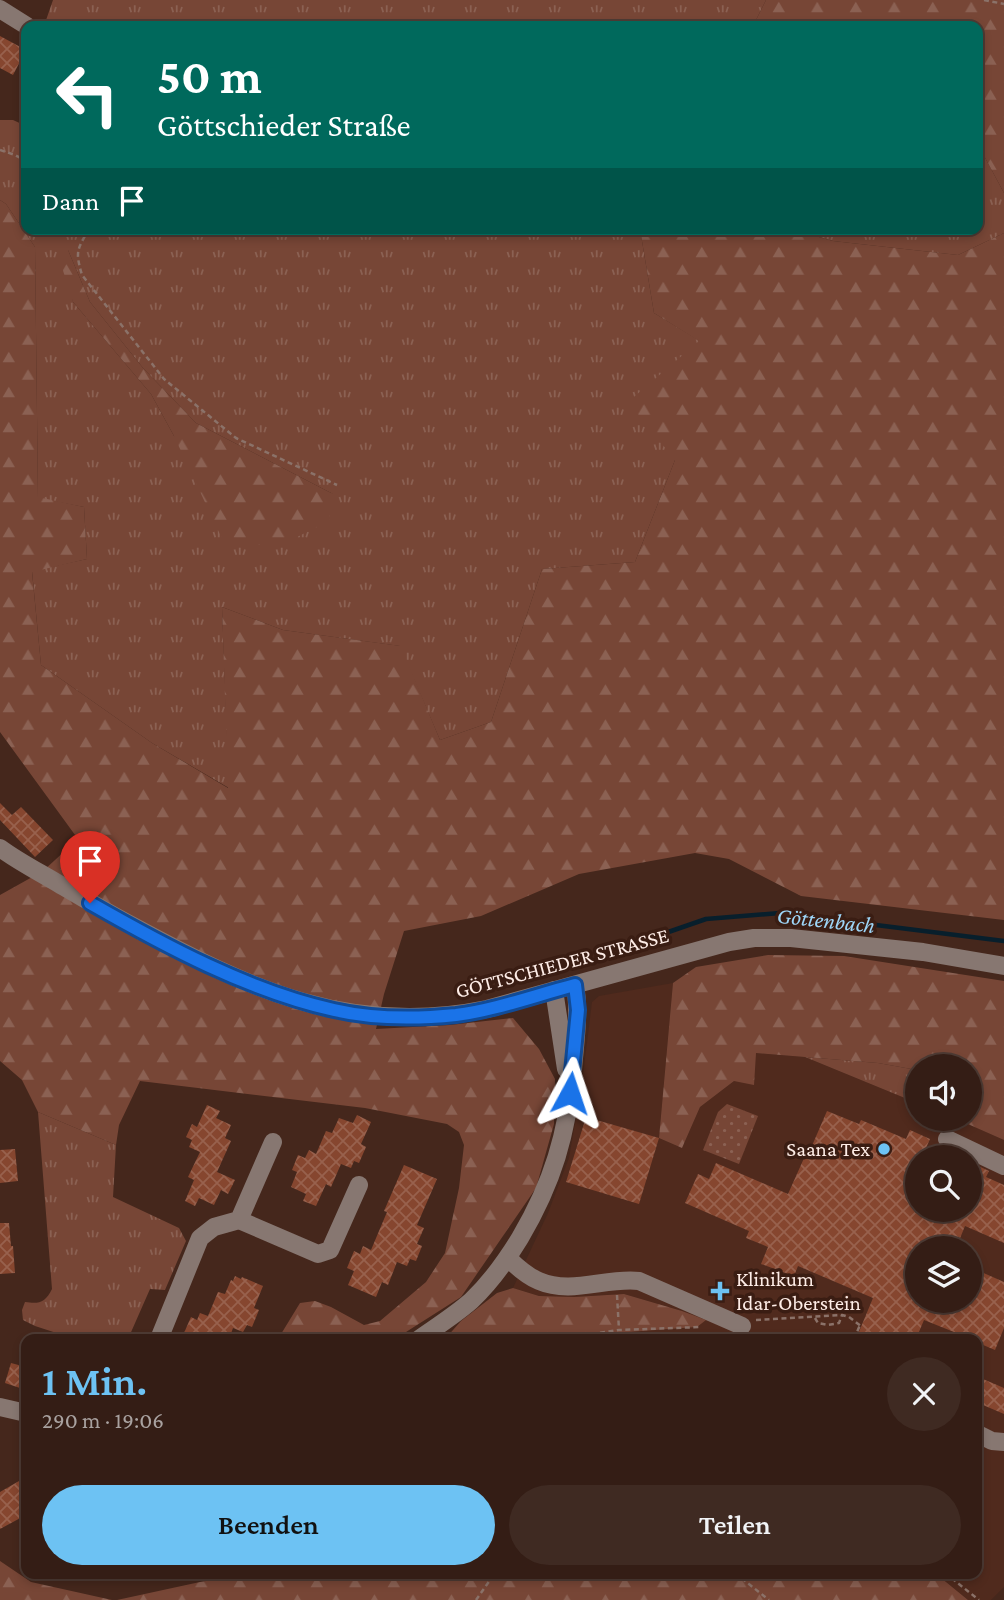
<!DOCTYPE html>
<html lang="de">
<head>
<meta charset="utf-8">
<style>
  :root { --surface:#341d15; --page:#3f2a22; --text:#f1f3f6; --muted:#a9a2a0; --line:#4e3b34; --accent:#6dc2f3 }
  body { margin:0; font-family:"Crimson Pro",serif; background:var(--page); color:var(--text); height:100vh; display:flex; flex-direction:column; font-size:26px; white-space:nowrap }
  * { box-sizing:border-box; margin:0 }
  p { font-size:23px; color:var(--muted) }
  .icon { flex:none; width:38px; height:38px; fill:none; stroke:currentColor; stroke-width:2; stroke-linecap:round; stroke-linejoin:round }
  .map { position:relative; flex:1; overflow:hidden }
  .side { position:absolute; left:21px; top:1334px; width:961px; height:245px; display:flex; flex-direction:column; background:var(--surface); border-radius:14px; box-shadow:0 4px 10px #0003,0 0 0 2px var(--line) }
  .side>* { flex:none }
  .guide { position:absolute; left:21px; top:21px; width:962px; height:214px; border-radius:14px; box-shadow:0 4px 10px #0003,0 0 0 2px var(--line); background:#00695c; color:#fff; overflow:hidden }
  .fabs { position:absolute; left:905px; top:1054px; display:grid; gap:14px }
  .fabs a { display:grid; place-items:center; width:77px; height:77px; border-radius:50%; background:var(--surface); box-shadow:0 4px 10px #0003,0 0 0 2px var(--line); font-size:35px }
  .pin { position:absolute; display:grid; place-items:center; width:60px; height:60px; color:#fff; margin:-72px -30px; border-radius:50% 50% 50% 0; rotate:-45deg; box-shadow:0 0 7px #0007 }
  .pin .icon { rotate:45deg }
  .me { position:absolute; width:77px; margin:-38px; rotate:5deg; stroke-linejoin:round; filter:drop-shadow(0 0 5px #0008) }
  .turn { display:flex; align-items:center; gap:24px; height:147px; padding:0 21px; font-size:32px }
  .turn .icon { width:91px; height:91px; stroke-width:2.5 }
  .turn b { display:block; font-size:49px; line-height:60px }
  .then { display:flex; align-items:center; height:66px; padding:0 21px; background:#0003; gap:14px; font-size:26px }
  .round { display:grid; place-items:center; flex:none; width:74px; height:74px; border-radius:37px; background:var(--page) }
  .head { display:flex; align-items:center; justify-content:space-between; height:119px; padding:0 21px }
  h1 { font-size:42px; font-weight:600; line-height:52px; color:var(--accent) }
  .action { display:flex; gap:14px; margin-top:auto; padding:14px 21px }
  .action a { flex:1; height:80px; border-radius:42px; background:var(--accent); color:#111; font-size:28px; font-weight:600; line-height:80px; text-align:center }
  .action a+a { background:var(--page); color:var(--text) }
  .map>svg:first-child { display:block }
  .built { fill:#502a1d; fill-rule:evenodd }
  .grass { fill:url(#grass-tufts); fill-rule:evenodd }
  .forest { fill:url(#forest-firs) }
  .park { fill:url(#park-dots) }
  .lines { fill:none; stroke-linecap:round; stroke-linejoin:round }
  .stream { stroke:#081f2c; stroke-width:4.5 }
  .building { fill:url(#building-cross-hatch) }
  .path { stroke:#8b7269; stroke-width:2.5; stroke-dasharray:5 3.5; stroke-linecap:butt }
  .minor { stroke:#877771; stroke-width:18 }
  .route-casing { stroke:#114b97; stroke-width:18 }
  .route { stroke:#1a73e8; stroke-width:12 }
  .poi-dot { fill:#6dc2f3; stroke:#3a1d13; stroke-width:2.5 }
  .labels { text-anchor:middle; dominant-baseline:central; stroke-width:7; stroke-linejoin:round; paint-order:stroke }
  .street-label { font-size:21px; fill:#feede7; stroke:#3a1d13 }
  .poi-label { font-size:21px; fill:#feede7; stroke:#3a1d13; text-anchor:end }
  .water-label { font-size:23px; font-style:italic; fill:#9ed6f8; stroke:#3a1d13 }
</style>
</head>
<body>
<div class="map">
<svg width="1004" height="1600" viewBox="0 0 1004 1600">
  <defs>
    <pattern id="grass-tufts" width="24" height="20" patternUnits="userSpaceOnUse" patternTransform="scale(1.75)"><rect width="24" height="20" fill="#774636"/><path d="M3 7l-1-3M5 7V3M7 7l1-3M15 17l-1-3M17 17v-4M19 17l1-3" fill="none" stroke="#8b6153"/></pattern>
    <pattern id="forest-firs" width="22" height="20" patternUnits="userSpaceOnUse" patternTransform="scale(1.75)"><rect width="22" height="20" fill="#774636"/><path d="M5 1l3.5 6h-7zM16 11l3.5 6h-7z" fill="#8b6153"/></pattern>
    <pattern id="park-dots" width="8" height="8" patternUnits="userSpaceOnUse" patternTransform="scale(1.75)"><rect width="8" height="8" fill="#774636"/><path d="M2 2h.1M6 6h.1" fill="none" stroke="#8b6153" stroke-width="1.8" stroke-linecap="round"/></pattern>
    <pattern id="building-cross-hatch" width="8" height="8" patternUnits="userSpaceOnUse" patternTransform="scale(1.75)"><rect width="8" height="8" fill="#86462f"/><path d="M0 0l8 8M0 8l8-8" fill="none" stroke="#98614d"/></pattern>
  </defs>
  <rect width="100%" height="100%" fill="#45271c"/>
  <path class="built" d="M673,983L659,1138L682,1148L700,1107L734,1081L756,1053L805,1057L917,1103V1118H955L1004,1140V1587L991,1600H968L935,1573H976V1339H587V1335L697,1327L705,1320L682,1311L624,1294L574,1297L539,1296L513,1288L548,1213L569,1158L582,1083L592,1002L599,996ZM917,1157H970V1209H917ZM917,1248H970V1300H917Z"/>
  <path class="grass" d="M53,0H766L753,26H44Z
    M0,120H13L26,126V229H640L654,313L700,341L675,460L635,562L542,569L491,722L440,740L400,646L283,630L222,607L229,788L152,743L41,665L32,571L87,559L84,507L38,498L35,247L6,204L0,200ZM68,250L90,302L143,368L196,423L333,494L174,436L151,394L73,302Z
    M978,151L982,152L1004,193V233L958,255L833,241L790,229H978Z
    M805,1057L878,1063L917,1070V1103Z
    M38,1112L116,1145L113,1197L179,1228L186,1241L165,1290L150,1289L128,1339H75L35,1326L23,1320L22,1310L25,1302C39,1304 45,1303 52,1289Z"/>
  <path class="forest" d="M766,0H1004V193L982,152L978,151V26H753Z
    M0,200L6,204L35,247L38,497L84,507L87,559L32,572L41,665L152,743L228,788L222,607L283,630L401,646L440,740L491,722L542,569L635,562L675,460L628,402L699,341L654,313L640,229H790L833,241L958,255L1004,233V920L801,896L729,859L695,853L579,874L481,916L404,931L384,994L376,1029L450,1025L513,1018L539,1049L555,1079L554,1124L536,1188L461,1297L395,1339H278L300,1303L315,1301L331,1307L364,1325L380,1321L426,1282L445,1253L459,1188L464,1145L459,1132L447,1124L365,1108L140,1081L119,1125L116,1145L38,1112L22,1080L0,1061V895L43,871L78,839L0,732Z
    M52,236L68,250L90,302L143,368L196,423L333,494L329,521L281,545H225L174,436L151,394L73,302Z
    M768,955L844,956L1004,981V1140L961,1121L962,1118H970V1096L975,1080L970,1079V1066H917V1070L878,1063L756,1053L754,1085L734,1081L700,1107L682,1148L659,1138L673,983L696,967Z
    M513,1288L539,1296L574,1297L624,1294L682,1311L706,1320L697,1327L587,1335V1339H445L461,1321L497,1293Z
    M0,1561L31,1582L112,1600H0Z
    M254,1573H935L968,1600H117L200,1582Z"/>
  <path class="park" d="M727,1104L758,1116L739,1164L703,1150L718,1112Z"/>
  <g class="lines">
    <path class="stream" d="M651,938L706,919L780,913L1004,941"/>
  </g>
  <path class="building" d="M0,36L26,50L13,75L0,68Z
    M0,803L12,815L21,807L53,840L35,857L0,820Z
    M207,1105L220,1111L216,1118L231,1125L225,1138L231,1141L217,1172L235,1180L228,1194L221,1190L214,1205L199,1198L195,1206L185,1201L194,1180L188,1177L200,1152L189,1147L192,1140L186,1137L192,1124L197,1127Z
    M827,1111L859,1124L861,1120L906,1139L910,1130L930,1139L922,1157H917V1209H970V1162L989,1171L986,1177L1004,1185V1243L965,1226L956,1248H917V1300H970V1267L1004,1282V1328L995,1350L976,1342V1339H951L954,1332L924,1320L916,1339H856L873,1298L798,1266L794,1276L761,1264L768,1247L746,1238L749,1231L685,1203L698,1174L709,1179L716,1163L788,1194L809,1147L811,1148Z
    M357,1115L371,1122L361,1144L366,1147L359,1163L354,1161L351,1168L341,1164L331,1187L326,1184L316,1206L303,1201L306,1194L291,1187L297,1172L292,1170L298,1155L305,1158L309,1150L316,1154L326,1131L332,1133L339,1118L353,1123Z
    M586,1117L659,1138L639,1204L566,1182Z
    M15,1149L18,1181L0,1183V1150Z
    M404,1165L437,1179L417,1225L424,1228L417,1244L422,1246L416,1261L410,1259L407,1266L397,1262L388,1285L382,1282L376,1297L348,1285L354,1271L347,1268L354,1251L360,1254L363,1246L371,1250L387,1212L384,1211Z
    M0,1223H9L11,1246H13L15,1273L0,1274Z
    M235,1276L241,1279L242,1277L263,1286L254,1308L259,1310L252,1327L247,1325L243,1332L233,1328L229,1339H196L184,1333L191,1317L197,1320L200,1313L208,1316L218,1292L225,1294L231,1280L233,1281Z
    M11,1363L26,1367V1390L5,1383Z
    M976,1376L1004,1388V1414L976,1402Z
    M26,1477V1515L0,1529V1492Z"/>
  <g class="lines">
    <path class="path" d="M984,0L1004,4
      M0,150L15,155L26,161
      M89,229C77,250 75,251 82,275L164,379L236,438L337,485
      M784,1281L786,1273
      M617,1295L619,1330
      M815,1318L818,1323L828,1325L839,1323L842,1315
      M756,1320L842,1315L849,1317L861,1326
      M558,1339L619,1330L701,1327
      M854,1339L860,1325
      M735,1573L769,1600
      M945,1573L979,1600
      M476,1600L495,1573"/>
    <path class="minor" d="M0,9L27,26
      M0,848C19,862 39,872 59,884C83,898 108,913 133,926C250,989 350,1037 487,1009L729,942L754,938H791L923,952L1004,966
      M554,990L566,1069
      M947,1139L1004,1166
      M239,1220L273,1142
      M508,1258C517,1267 527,1276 539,1281C571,1295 607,1277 639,1281L742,1326
      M159,1339L200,1238L214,1227L239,1220L318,1254L330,1250L359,1185
      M419,1339C436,1327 455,1315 471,1301C491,1282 506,1261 520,1238C553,1182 567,1134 573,1070C575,1042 580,1013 575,985
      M0,1407L26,1413
      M976,1433L992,1441L1004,1442"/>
  </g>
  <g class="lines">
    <defs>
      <path id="route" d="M90,903C165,946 249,991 334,1010C373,1019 416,1019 456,1015C496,1010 536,995 575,985L578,1010L570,1093"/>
    </defs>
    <use href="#route" class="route-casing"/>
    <use href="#route" class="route"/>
  </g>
  <g class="poi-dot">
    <circle cx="884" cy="1149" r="7"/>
    <path d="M716.5 1280.5h7v7h7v7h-7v7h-7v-7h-7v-7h7z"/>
  </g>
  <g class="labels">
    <g class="street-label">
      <text transform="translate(562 963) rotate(-15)">GÖTTSCHIEDER STRASSE</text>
    </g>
    <g class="poi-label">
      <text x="870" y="1149">Saana Tex</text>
      <text x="736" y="1279" text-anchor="start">Klinikum<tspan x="736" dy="24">Idar-Oberstein</tspan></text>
    </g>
    <g class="water-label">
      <text transform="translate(826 920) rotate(6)">Göttenbach</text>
    </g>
  </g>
</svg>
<div class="fabs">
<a><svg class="icon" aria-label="sound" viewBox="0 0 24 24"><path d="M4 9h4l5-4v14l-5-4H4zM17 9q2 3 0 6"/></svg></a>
<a><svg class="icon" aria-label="search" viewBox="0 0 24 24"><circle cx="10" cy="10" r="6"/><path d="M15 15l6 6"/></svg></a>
<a><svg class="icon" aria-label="layers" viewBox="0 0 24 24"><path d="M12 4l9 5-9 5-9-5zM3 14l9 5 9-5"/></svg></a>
</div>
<div class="pin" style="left:90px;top:903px;background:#d93025"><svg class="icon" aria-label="arrive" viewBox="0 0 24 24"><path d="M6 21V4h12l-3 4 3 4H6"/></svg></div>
<svg class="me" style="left:570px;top:1093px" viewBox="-20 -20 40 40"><path d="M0-17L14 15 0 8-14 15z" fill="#1a73e8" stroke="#fff" stroke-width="4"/></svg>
<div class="guide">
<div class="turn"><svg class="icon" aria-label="left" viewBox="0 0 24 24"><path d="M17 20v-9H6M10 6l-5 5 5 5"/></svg><div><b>50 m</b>Göttschieder Straße</div></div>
<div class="then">Dann<svg class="icon" aria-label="arrive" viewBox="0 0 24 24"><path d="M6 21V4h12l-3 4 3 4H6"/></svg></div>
</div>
<section class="side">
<div class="head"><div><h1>1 Min.</h1><p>290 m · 19:06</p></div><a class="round"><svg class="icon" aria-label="close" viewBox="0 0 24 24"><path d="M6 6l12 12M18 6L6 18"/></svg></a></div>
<div class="action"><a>Beenden</a><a>Teilen</a></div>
</section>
</div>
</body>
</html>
